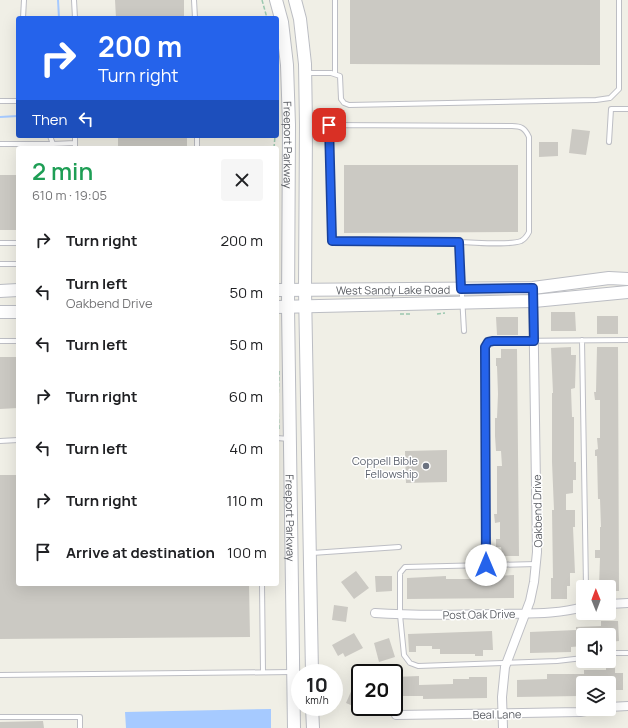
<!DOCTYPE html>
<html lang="en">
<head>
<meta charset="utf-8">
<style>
  :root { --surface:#fff; --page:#f6f6f6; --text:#202124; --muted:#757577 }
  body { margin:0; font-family:Manrope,sans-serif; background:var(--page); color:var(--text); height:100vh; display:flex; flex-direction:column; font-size:15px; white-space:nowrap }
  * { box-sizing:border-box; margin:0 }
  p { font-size:13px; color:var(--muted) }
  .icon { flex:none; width:22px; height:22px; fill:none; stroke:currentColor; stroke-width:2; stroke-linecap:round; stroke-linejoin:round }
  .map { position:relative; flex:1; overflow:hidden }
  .drawer { position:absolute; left:16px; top:146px; width:263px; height:440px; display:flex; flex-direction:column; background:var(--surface); border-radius:4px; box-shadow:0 4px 16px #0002 }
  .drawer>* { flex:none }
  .top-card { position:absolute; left:16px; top:16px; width:263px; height:122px; border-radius:4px; box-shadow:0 4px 16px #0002; background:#2563eb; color:#fff; overflow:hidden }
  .needle { width:26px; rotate:359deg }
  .fabs { position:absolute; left:576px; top:580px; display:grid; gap:8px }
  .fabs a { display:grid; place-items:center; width:40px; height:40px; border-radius:4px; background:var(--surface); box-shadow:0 4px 16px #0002; font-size:20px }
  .speed { position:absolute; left:291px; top:664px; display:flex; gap:8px; font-size:20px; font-weight:700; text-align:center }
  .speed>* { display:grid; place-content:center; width:52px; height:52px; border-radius:50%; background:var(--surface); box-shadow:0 4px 16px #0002; line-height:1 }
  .speed small { font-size:10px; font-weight:400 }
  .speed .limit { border:2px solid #111; border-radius:6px; background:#fff; color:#111 }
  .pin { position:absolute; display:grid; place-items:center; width:34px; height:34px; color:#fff; margin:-17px; border-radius:8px; box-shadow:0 2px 6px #0006 }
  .me { position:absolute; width:44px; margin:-22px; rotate:0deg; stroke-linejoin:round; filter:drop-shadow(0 0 3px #0008) }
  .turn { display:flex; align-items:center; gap:14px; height:84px; padding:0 16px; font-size:18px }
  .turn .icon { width:52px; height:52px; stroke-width:2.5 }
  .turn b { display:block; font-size:28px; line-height:34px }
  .then { display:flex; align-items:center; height:38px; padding:0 16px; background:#0003; gap:8px; font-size:15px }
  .round { display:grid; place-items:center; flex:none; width:42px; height:42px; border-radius:4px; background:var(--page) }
  .head { display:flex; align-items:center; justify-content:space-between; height:68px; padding:0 16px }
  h1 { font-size:24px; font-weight:600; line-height:30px; color:#1e9e55 }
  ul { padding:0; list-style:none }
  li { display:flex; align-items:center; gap:12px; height:52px; padding:0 16px }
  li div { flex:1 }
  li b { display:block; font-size:15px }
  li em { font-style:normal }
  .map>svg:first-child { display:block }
  .water { fill:#a6caff }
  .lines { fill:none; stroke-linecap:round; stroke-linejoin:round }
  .stream { stroke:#a6caff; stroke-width:2 }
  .building { fill:#cbc9c3 }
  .lane-casing { stroke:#bdbec4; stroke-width:6 }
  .street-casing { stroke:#bdbec4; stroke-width:10 }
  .secondary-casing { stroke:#bbbdc3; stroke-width:14 }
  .path { stroke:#9bc8af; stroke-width:1.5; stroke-dasharray:4 2; stroke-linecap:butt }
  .lane { stroke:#fff; stroke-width:4 }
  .street { stroke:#fff; stroke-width:8 }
  .secondary { stroke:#fff; stroke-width:12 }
  .route-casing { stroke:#184099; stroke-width:10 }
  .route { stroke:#2563eb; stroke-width:7 }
  .worship-dot { fill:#6b7280; stroke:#fff; stroke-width:1.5 }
  .labels { text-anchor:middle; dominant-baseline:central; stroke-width:3; stroke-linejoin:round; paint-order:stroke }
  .street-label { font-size:11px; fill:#5d6066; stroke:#fff }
  .worship-label { font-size:11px; fill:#5b616d; stroke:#fff; text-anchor:end }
</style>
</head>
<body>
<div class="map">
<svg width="628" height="728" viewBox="0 0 628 728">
  <rect width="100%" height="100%" fill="#f0efe6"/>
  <path class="water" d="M271,709V728H126L125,712Z"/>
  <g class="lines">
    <path class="stream" d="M58,0L59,18
      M0,117L18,116"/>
  </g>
  <path class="building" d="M115,0H184V18H116Z
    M350,0H600V65L350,64Z
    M572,129L590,131L586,155L569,153Z
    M118,136H187V148H118Z
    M539,142H558V156L539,157Z
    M344,165H518V232L344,233Z
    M0,175H18V230H0Z
    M551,312H575L576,331H551Z
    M597,316H618V334H597Z
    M496,317H518V335H497Z
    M571,347V355H576L575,388L571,389L572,417H574V462H576V480H573V493L566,494V510H575V527H573L575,573H570V586H567V599H551V578H553L552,510H554L552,462V393H553L551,348Z
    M597,347H618L619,591H609V587H599L600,558H595V550H600V527H601L600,499H598L597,456H595V450L598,449L597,438H600V400H595L594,392H596Z
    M501,349H517L519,556H502L501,547H496V539H500V522L495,523L494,514H497V466H502L501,451H496L495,436V418H497L498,394L497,366H496V358H501Z
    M0,357H18V408L0,409Z
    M447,450V482L406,483L405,451Z
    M0,475H18V584H249L250,637L0,639Z
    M356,571L369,588L354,599L341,582Z
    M514,575V598L407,599V578L446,576V579H475V577Z
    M375,576H392V591L376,592Z
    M334,605L348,607L346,622L332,620Z
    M601,621H618L619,641L609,642V635H583V646L571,647V652L530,653V632L576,630V627L601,626Z
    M492,631L493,650H483V656H475V654H440V649H432V646H416V652H409L408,634Z
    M354,633L363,648L345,657L343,653L338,656L332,645Z
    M389,638L395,657L379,662L374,643Z
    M606,668H615V673H623V690H609V683H578L579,696L517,697V680L547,679V674H584V670H606Z
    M419,676V685L453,684V679H469V677H487V698L423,699V696H403V692H394V677Z
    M353,687L360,690V709L346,703Z
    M43,721L44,728H0V722Z"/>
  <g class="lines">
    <defs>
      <path id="lane" d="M74,0L75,18
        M194,0L195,18
        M335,0V73
        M23,18L24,0
        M306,73H331L340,76L341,99L344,103L349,105L596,100L610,98L619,89V0
        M0,101H18
        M307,125H329L332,241L459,242L464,331
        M329,125L512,126C521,126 525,128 529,137V232C527,236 525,239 521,241C507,246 475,242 459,242
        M75,136V148
        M197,136V148
        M609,142L611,109H628
        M0,144H53L50,136
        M53,144L75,143
        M0,243H18
        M0,264H18
        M582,340L586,587
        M0,341H18
        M277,438L289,439
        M0,441L18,440
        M312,553L399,547
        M536,564L405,567L400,573V615L404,655L410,663L418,666L557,661L583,658
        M486,565L485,347L488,342L493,341L628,340
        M262,584L263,672
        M609,653H628
        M0,675L292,672
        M0,717H80V728"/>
      <path id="street" d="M609,604L628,603
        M375,613C416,616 456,615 497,614C525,613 556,615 583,607
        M609,707L628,706
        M396,715L580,712L598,709
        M503,728L502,697L505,667L530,601L534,582L537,552L533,288"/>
      <g id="secondary">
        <path id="s1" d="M276,0L282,22L287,65L289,125L288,307L294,728"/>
        <path d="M295,0L300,19L305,64L306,125L305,290L312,673"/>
        <path id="s2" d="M277,290L533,288L609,278L628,279"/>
        <path d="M0,291L18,290"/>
        <path d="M277,307L534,301L628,292"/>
        <path d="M0,312H18"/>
        <path d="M312,707L313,728"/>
      </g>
    </defs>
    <use href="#lane" class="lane-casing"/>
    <use href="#street" class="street-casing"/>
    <use href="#secondary" class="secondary-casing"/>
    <path class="path" d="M262,0L267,18
      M274,148L275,136
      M400,314H410
      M437,314L445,313
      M279,371L278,405L279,431"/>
    <use href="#lane" class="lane"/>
    <use href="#street" class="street"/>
    <use href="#secondary" class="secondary"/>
  </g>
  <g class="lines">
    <defs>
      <path id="route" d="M329,125L332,241L459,242L461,289L533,288L534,341H493L488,342L485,347L486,565"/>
    </defs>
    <use href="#route" class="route-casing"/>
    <use href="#route" class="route"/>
  </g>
  <circle class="worship-dot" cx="426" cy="466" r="4"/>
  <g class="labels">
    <g class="street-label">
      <text stroke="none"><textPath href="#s1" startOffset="146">Freeport Parkway</textPath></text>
      <text stroke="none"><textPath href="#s2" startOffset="116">West Sandy Lake Road</textPath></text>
      <text transform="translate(537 511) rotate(-91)">Oakbend Drive</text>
      <text stroke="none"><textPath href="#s1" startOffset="519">Freeport Parkway</textPath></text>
      <text transform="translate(479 614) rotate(-1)">Post Oak Drive</text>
      <text transform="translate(497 714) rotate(-1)">Beal Lane</text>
    </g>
    <g class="worship-label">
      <text x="418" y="460">Coppell Bible<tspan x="418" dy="13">Fellowship</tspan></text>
    </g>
  </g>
</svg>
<div class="fabs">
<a><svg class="needle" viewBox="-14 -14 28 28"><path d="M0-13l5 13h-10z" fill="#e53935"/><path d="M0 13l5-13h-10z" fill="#757577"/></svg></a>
<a><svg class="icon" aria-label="sound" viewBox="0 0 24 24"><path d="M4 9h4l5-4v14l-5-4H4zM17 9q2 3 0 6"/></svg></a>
<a><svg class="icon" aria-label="layers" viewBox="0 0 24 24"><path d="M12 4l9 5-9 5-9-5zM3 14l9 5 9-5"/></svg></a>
</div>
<div class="speed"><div>10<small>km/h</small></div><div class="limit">20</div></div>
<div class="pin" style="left:329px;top:125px;background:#d93025"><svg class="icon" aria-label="arrive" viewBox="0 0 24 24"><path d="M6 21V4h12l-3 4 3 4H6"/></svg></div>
<svg class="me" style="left:486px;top:565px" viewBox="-20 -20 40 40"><circle r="19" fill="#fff"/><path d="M0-13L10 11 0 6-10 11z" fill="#2563eb"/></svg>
<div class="top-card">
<div class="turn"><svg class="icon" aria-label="right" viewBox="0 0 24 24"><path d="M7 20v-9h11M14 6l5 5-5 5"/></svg><div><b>200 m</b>Turn right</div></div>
<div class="then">Then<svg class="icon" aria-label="left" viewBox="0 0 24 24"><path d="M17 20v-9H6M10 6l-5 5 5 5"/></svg></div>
</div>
<section class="drawer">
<div class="head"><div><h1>2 min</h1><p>610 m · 19:05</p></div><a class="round"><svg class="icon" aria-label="close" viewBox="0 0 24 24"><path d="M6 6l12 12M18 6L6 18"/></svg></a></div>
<ul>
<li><svg class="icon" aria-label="right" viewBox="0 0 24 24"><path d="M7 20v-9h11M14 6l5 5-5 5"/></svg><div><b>Turn right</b></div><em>200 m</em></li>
<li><svg class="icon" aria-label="left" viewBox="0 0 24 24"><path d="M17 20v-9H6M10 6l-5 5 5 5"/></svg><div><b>Turn left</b><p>Oakbend Drive</p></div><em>50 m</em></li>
<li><svg class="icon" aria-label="left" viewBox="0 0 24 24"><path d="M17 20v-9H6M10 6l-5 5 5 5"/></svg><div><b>Turn left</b></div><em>50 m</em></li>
<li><svg class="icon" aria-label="right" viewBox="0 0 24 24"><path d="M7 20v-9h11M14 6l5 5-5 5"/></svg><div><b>Turn right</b></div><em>60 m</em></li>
<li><svg class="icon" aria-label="left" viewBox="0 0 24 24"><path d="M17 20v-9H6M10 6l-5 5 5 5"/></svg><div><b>Turn left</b></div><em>40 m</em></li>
<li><svg class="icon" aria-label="right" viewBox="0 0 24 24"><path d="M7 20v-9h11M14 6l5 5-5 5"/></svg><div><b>Turn right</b></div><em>110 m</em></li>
<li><svg class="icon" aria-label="arrive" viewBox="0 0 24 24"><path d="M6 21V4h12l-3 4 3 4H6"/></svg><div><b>Arrive at destination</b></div><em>100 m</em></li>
</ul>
</section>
</div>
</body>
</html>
